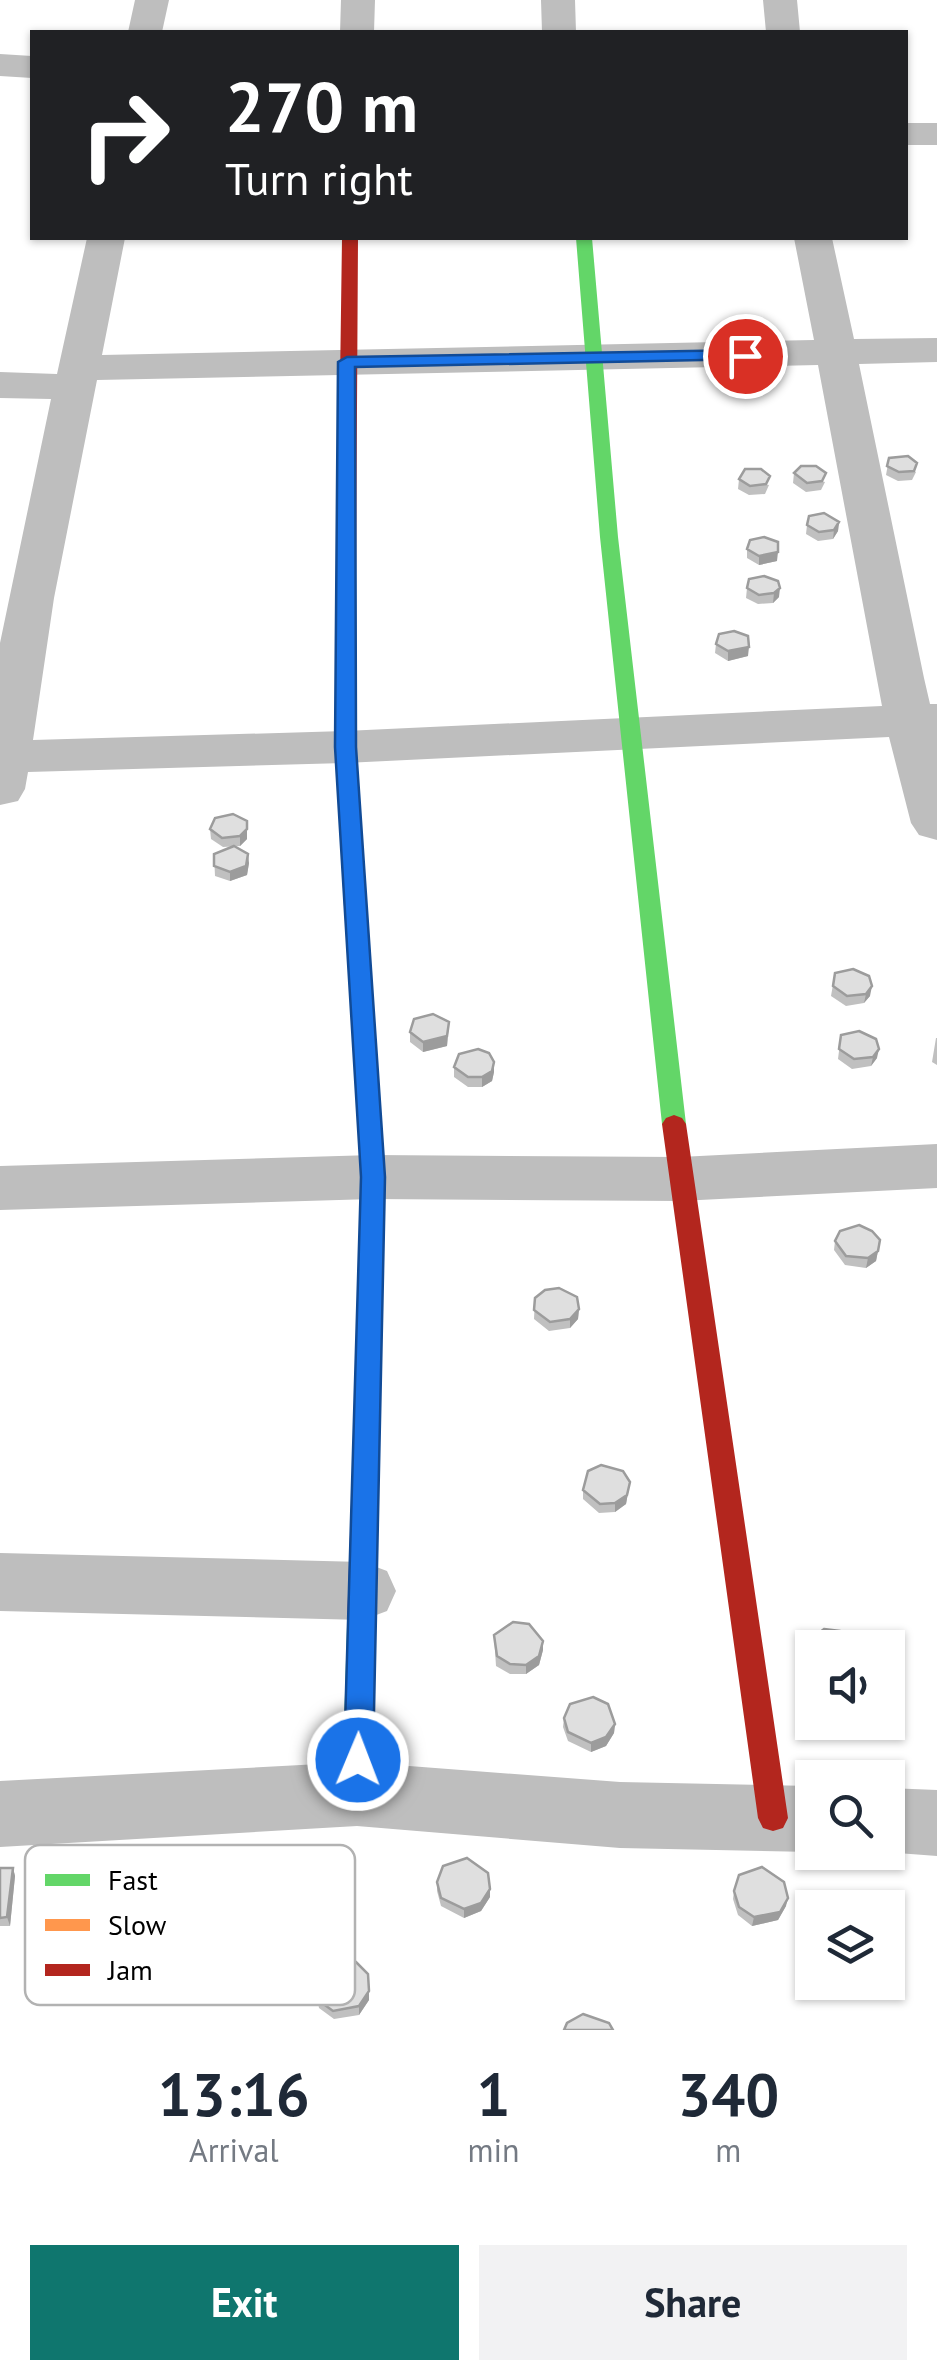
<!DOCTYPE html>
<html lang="en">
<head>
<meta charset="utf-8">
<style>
  :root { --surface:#fff; --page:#f2f2f3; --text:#1f2937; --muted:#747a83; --accent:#0f766e }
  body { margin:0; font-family:"PT Sans",sans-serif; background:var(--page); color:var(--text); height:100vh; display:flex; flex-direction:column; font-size:38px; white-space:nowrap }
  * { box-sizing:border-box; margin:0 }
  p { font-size:32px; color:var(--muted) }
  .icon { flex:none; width:55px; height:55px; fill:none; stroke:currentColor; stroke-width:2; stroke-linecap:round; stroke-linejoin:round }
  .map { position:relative; height:2030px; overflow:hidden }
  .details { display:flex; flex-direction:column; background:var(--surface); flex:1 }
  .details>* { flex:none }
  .banner { position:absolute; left:30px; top:30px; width:878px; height:210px; border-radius:0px; box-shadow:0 2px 8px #0004; background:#202124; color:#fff; overflow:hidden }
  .fabs { position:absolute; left:795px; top:1630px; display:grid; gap:20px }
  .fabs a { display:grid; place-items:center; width:110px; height:110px; border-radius:0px; background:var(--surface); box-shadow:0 2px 8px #0004; font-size:50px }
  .pin { position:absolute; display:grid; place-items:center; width:85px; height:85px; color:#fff; margin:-42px; border:5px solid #fff; border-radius:50%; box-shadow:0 2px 10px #0007 }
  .me { position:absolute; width:110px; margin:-55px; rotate:1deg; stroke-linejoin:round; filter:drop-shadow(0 0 8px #0008) }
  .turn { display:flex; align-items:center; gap:35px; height:210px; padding:0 30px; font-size:45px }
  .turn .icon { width:130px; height:130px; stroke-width:2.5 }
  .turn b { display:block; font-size:70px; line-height:85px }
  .eta { display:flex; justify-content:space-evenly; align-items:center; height:170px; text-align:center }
  .eta b { font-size:60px; font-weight:700; line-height:70px }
  .cta { display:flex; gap:20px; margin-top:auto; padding:20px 30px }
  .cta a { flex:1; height:115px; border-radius:0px; background:var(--accent); color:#fff; font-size:40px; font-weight:700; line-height:115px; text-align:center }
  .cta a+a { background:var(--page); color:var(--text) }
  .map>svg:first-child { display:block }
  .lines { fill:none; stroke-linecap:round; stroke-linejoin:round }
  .street { fill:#bebebe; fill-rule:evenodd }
  .fast { fill:#63d668; fill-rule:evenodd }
  .slow { fill:#ff974d; fill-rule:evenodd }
  .jam { fill:#b3261e; fill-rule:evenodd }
  .wall { fill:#c0c0c0 }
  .shaded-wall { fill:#9c9c9c }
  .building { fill:#dfdfdf; stroke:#9c9c9c; stroke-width:2.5 }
  .route { fill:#1a73e8; stroke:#114b97; stroke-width:2.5 }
  .key { fill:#fff; stroke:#b2b2b2; stroke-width:2.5 }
  .key-label { font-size:28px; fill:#000 }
</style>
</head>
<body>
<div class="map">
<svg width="937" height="2030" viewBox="0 0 937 2030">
  <rect width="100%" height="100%" fill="#fff"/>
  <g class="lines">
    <path class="street" d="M135,0H169L162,32H128Z
      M341,0H375L374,32H340Z
      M541,0H575L576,32H542Z
      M763,0H797L800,32H766Z
      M0,54L32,56V78L0,76Z
      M905,123H937V145H905Z
      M87,238H125L102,355L814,340L794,238H832L854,339L937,338V362L859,364L924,678L930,704H937V840L919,835L911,823L889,737L345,763L28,772L25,789L18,801L0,805V643L51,399L0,398V372L57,374ZM818,365L882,706L345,731L33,740L54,598L97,380Z
      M937,1144V1188L680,1201L373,1199L0,1210V1166L373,1155L680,1157Z
      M0,1553L363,1562L387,1571L396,1591L387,1611L363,1620L0,1611Z
      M357,1762L620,1782L812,1786V1852L620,1848L357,1826L0,1847V1781Z
      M888,1788L937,1790V1856L884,1852H888Z"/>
    <path class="fast" d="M576,238H592L618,537L686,1124L682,1130H666L662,1124L600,537Z
      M361,1615L371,1618L375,1627L372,1794L367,1803L357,1807L347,1803L342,1794L347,1627L351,1618Z"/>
    <path class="slow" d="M355,899L366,906L385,1177L382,1290L379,1297L370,1300L361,1297L358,1290L361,1177L344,906Z"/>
    <path class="jam" d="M342,238H358L355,747L366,906L355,913L344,906L335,747Z
      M674,1115L682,1118L686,1124L788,1818L783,1828L773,1831L763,1828L758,1818L662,1124L666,1118Z
      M370,1280L379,1283L382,1290L375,1627L371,1636L361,1639L351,1636L347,1627L358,1290L361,1283Z"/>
  </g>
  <path class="wall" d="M889,458L916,472L912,480L898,481L886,475Z
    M794,473L825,482L821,490L806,492L793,483Z
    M739,479L769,485L765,494L749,495L738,489Z
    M839,522L838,531L833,539L818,541L806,534L807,525Z
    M747,549L777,561L759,565L747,558Z
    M764,576L779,597L773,603L758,604L746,598L747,588Z
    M716,644L748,656L728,661L715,653Z
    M247,821V839L240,846L223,847L211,839L210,829Z
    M214,854L249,863L247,875L230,881L215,876Z
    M835,973L870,996L864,1003L846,1006L831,996Z
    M449,1022L447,1046L423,1052L410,1042V1032Z
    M841,1035L877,1058L871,1066L852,1069L838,1059Z
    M936,1038H937V1065L932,1062Z
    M494,1062V1072L492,1081L482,1087H468L454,1077V1067Z
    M880,1240L876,1261L866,1268L845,1265L834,1250L835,1241Z
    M535,1298L579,1309L578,1319L570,1328L549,1331L534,1319Z
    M630,1482L626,1504L615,1512L599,1513L583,1499V1490Z
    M494,1635L543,1650L539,1665L526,1674H510L496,1666Z
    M807,1642L812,1648V1673L809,1671L805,1651Z
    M564,1718L615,1724L614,1733L606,1746L591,1752L568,1741L563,1727Z
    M107,1860L100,1906L44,1904L42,1895Z
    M197,1860L198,1868L188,1922L127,1916L126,1907Z
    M0,1868H13L15,1876L10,1926H0Z
    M437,1882L490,1889V1897L481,1911L464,1918L441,1906L437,1891Z
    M734,1891L786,1906L778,1920L752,1926L738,1915L733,1899Z
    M368,1974L369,2000L359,2015L334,2019L319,2008L314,1983Z"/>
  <path class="shaded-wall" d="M839,522L838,531L833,539L834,530Z
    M778,552L777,561L759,565V556Z
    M780,588L779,597L773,603L774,593Z
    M749,647L748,656L728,661V651Z
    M247,829V839L240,846V836Z
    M248,854L249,863L247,875L230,881V872Z
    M872,986L870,996L864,1003L866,994Z
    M449,1022L447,1046L423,1052V1042Z
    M879,1049L877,1058L871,1066L873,1057Z
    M494,1062V1072L492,1081L482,1087V1077Z
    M878,1251L876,1261L866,1268L868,1258Z
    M579,1309L578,1319L570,1328V1319Z
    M630,1482L626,1504L615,1512V1503Z
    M543,1641V1650L539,1665L526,1674V1665Z
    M615,1724L614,1733L606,1746L591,1752V1743Z
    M105,1851L107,1860L100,1906L99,1897Z
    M197,1860L198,1868L188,1922L186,1913Z
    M13,1868L15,1876L10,1926L7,1917Z
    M490,1889V1897L481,1911L464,1918V1909Z
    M788,1898L786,1906L778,1920L752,1926L754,1917Z
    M369,1991V2000L359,2015V2006Z"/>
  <path class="building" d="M908,456L917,463L914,471L899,472L887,466L889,458Z
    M801,466H816L826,473L822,481L807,483L794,473Z
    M745,469H761L770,476L766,484L750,486L739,479Z
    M824,513L839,522L834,530L819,532L807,525L809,516Z
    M764,537L778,542V552L759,556L747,549L750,540Z
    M764,576L778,581L780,588L774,593L759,595L747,588L749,579Z
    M734,631L748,636L749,647L728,651L716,644L719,634Z
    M233,814L247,821V829L240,836L222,838L210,829L215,818Z
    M234,846L248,854L246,866L230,872L214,866V854Z
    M853,969L869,976L872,986L866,994L847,996L833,986L835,973Z
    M433,1014L449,1022L447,1036L423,1042L410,1032L414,1019Z
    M859,1031L876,1039L879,1049L873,1057L854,1059L839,1049L841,1035Z
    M478,1049L489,1053L494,1062L492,1071L482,1077H468L454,1067L459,1054Z
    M859,1225L872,1231L880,1240L878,1251L868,1258L846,1256L835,1241L840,1231Z
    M559,1288L577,1297L579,1309L570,1319L550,1322L534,1310L535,1298L545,1290Z
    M601,1465L623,1471L630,1482L627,1495L615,1503L600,1504L583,1490L588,1471Z
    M513,1622L529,1624L543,1641L539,1656L526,1665L510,1664L497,1656L494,1635Z
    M824,1629L840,1631L853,1641L854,1648H812V1663L811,1662L807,1642Z
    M593,1697L608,1704L615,1724L606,1737L591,1743L568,1732L564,1718L570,1704Z
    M467,1858L488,1873L490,1889L481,1903L464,1909L441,1898L437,1882L443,1866Z
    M762,1867L784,1882L788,1898L780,1912L754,1917L739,1907L734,1891L739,1875Z
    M0,1868H13L7,1917L0,1918Z
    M338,1959L356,1962L368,1974L369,1991L359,2006L333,2011L318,2000L314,1983L317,1975Z
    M583,2014L609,2023L613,2030H564L567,2023Z"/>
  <path class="route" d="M745,350L751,352V359L355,367L356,747L385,1177L373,1760L369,1769L358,1773L348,1769L344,1760L361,1177L335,747L338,362L347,357Z"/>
  <rect x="25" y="1845" width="330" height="160" rx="15" class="key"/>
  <rect x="45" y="1874" width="45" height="12" fill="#63d668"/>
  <rect x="45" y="1919" width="45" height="12" fill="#ff974d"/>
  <rect x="45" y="1964" width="45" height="12" fill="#b3261e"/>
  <g class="key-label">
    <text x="108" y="1890">Fast</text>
    <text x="108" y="1935">Slow</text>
    <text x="108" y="1980">Jam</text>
  </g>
</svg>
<div class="fabs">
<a><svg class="icon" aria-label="sound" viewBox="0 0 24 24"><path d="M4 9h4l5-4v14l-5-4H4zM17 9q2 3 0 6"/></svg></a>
<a><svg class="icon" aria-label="search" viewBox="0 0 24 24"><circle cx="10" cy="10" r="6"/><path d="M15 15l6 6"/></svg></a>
<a><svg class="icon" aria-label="layers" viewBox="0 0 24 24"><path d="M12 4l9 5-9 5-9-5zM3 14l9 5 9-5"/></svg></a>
</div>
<div class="pin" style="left:745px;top:356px;background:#d93025"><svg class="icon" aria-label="arrive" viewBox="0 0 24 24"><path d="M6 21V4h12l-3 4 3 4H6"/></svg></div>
<svg class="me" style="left:358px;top:1760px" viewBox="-20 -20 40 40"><circle r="17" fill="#1a73e8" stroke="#fff" stroke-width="3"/><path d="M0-11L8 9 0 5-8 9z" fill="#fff"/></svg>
<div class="banner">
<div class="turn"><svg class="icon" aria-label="right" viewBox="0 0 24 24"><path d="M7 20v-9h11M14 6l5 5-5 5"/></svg><div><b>270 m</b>Turn right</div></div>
</div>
</div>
<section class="details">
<div class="eta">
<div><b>13:16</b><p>Arrival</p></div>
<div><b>1</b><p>min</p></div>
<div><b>340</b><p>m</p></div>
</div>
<div class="cta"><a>Exit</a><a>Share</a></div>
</section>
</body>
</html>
